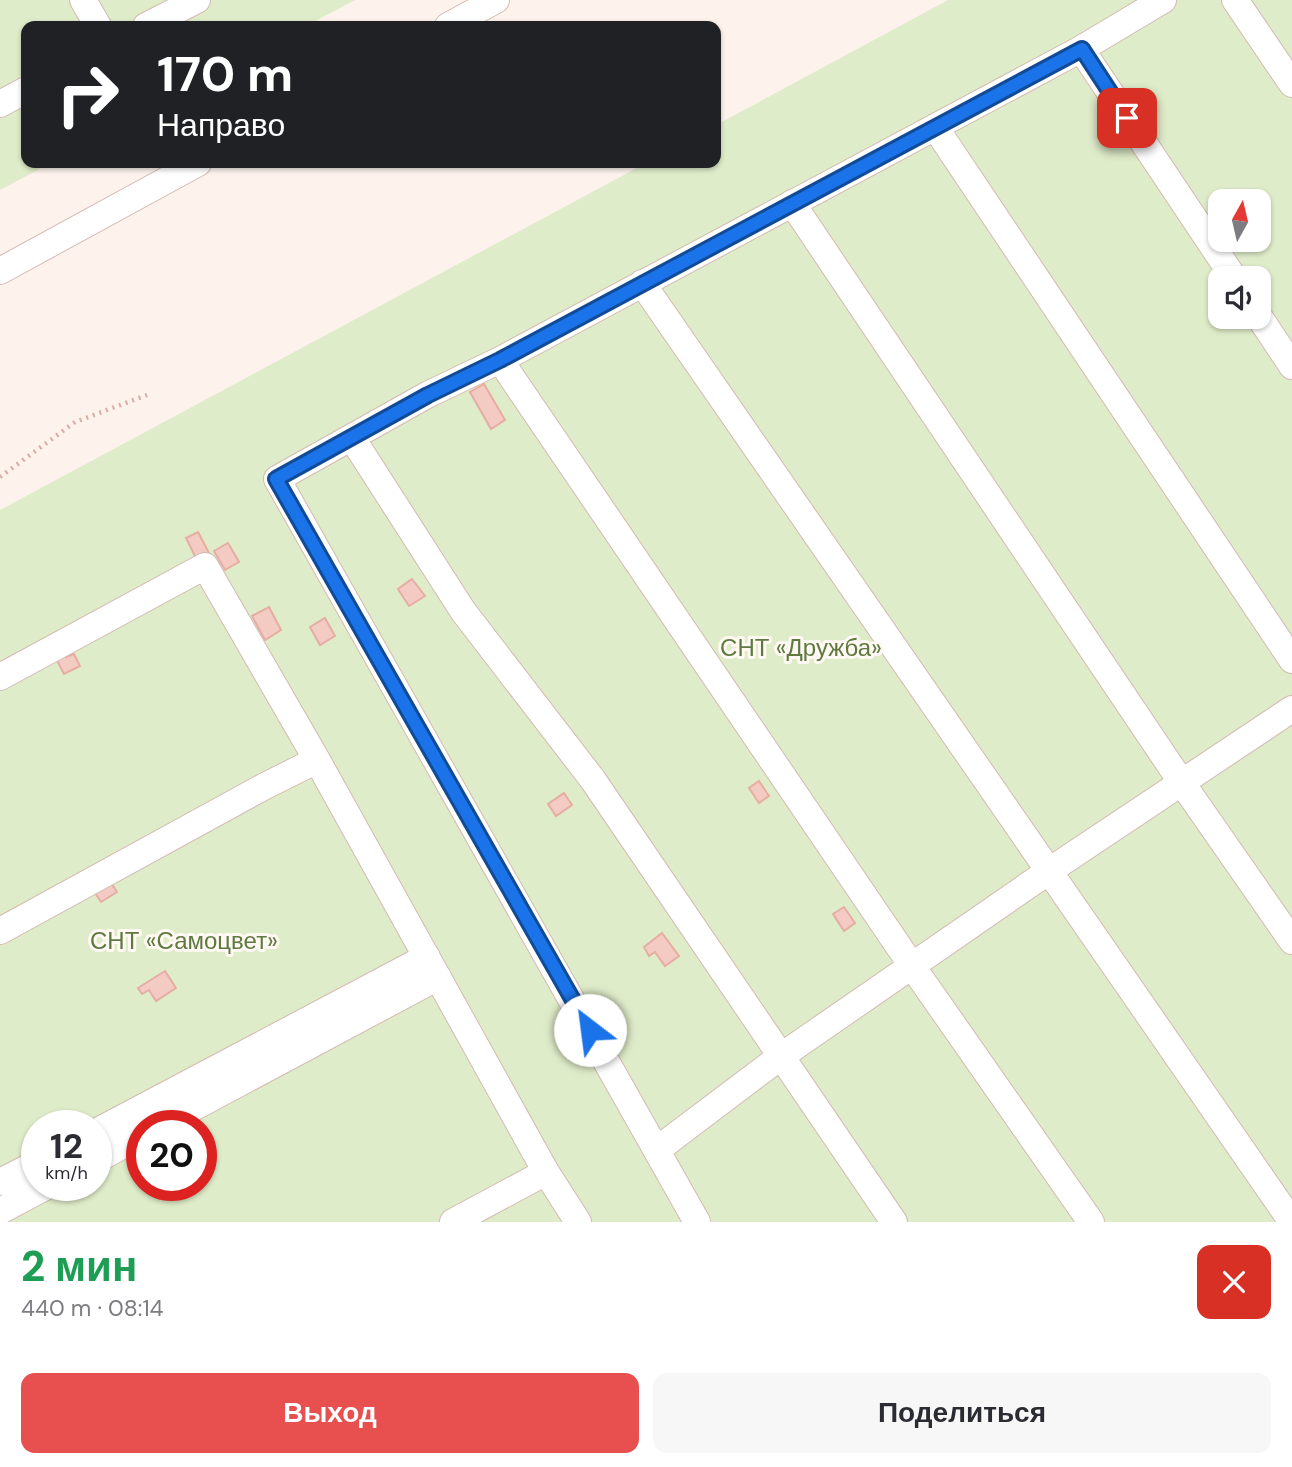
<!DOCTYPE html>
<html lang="ru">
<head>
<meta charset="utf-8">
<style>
  :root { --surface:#fff; --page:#f7f7f7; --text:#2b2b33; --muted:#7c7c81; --accent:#e85050 }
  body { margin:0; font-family:"DM Sans",sans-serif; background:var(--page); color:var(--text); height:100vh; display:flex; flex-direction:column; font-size:26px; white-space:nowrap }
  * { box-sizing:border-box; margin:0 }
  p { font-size:23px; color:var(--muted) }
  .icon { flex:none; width:38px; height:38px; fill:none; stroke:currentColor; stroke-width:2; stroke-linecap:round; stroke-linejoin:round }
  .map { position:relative; height:1222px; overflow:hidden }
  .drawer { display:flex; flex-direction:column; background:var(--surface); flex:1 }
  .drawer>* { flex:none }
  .banner { position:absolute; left:21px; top:21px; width:700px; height:147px; border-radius:14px; box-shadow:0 2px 5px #0004; background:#202124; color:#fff; overflow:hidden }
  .needle { width:46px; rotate:8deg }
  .controls { position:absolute; left:1208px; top:189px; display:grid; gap:14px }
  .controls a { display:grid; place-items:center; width:63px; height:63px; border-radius:14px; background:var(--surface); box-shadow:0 2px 5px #0004; font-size:35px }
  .speed { position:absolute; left:21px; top:1110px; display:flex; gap:14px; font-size:35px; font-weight:700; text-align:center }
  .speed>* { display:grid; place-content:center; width:91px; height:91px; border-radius:50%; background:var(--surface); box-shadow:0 2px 5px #0004; line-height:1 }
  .speed small { font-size:18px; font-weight:400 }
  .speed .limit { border:10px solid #d22; background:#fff; color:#111 }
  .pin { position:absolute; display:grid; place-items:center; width:60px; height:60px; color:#fff; margin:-30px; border-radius:14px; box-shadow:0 4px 10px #0006 }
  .me { position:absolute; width:77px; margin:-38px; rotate:330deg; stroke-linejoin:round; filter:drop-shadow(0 0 5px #0008) }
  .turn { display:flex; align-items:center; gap:24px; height:147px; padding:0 21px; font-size:32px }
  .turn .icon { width:91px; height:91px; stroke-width:2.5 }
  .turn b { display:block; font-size:49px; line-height:60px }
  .round { display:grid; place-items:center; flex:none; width:74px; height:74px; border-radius:14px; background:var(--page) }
  .summary { display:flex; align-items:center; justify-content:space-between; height:119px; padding:0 21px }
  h1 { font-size:42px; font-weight:800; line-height:52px; color:#1e9e55 }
  .primary-button { display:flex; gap:14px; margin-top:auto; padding:14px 21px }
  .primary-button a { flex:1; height:80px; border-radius:14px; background:var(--accent); color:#fff; font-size:28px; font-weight:800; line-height:80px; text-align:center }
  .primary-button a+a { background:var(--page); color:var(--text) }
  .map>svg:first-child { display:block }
  .green { fill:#dfecc9; fill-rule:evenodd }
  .building { fill:#f3cbc3; stroke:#e6ada3; stroke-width:2 }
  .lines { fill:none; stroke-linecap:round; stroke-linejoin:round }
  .minor-casing { stroke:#d3bab3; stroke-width:28 }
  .path { stroke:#d9ada5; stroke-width:4.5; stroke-dasharray:2 5; stroke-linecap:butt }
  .minor { stroke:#fff; stroke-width:26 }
  .route-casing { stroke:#114b97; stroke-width:18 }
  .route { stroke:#1a73e8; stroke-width:12 }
  .labels { text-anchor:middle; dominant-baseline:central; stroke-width:6; stroke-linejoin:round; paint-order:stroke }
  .park-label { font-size:24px; fill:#5e7a41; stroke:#fff8f3 }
</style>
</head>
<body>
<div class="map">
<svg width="1292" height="1222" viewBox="0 0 1292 1222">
  <rect width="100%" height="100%" fill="#fdf3ec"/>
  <path class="green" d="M0,0H355L306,26H26V163H51L0,190Z
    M948,0H1292V1222H0V510L646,163H716V125ZM1220,201H1258V240H1220ZM1220,278H1258V317H1220ZM37,1125H96V1185H37ZM142,1125H201V1185H142Z"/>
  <path class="building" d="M484,384L505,420L491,429L470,392Z
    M198,532L209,553L197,560L186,538Z
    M228,543L239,562L225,570L214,551Z
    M412,579L425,596L409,606L398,589Z
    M269,607L281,630L265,640L252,616Z
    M325,618L335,636L320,645L310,627Z
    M63,650L66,657L74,654L80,666L64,674L54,655Z
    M759,781L769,796L759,803L749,788Z
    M564,793L572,805L556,816L548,804Z
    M105,874L117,892L101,902L89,884Z
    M844,907L855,923L844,931L833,914Z
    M662,933L679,956L665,966L655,952L649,956L644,947Z
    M165,971L176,988L156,1001L149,990L142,994L138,988Z"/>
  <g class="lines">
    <defs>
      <path id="minor" d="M83,0L98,26
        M1235,0L1292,84
        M146,26L197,0
        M448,26L496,0
        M1081,49L1234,278
        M0,104L26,90
        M935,127L1292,660
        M792,203L1182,783L1292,941
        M0,271L198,163
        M642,283L1292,1222
        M1258,315L1292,366
        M500,360L912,966L1091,1222
        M352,438L463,611L593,780L894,1222
        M0,677L205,566L317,760L546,1172L578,1222
        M0,931L265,786L317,760
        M161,1125L438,977
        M96,1132L427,957
        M658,1149L780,1057L1049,871L1292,709
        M96,1160L142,1135
        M0,1182L37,1163
        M0,1211L49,1185
        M453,1222L546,1172
        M697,1222L277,479L427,395L500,360L1081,49L1163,0"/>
    </defs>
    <use href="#minor" class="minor-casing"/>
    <path class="path" d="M0,477L75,422L147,395"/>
    <use href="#minor" class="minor"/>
  </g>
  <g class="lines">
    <defs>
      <path id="route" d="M590,1030L276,479L428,395L500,360L1082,49L1127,118"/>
    </defs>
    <use href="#route" class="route-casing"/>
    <use href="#route" class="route"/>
  </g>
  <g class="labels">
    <g class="park-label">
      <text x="801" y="647">СНТ «Дружба»</text>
      <text x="184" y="940">СНТ «Самоцвет»</text>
    </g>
  </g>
</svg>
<div class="controls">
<a><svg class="needle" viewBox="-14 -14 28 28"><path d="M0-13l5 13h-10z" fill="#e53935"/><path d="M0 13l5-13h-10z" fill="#7c7c81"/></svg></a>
<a><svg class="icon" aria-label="sound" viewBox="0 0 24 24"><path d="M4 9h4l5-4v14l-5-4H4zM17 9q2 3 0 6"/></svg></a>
</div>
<div class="speed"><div>12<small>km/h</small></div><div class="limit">20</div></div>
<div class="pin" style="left:1127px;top:118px;background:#d93025"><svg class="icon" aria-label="arrive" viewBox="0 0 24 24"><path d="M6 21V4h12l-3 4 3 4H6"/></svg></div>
<svg class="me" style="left:590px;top:1030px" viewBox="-20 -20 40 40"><circle r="19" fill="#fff"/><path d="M0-13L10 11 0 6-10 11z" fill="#1a73e8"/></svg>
<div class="banner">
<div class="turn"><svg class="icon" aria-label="right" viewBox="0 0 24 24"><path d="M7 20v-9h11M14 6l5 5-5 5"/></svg><div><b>170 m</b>Направо</div></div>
</div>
</div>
<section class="drawer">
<div class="summary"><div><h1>2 мин</h1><p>440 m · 08:14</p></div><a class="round" style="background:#d93025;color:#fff"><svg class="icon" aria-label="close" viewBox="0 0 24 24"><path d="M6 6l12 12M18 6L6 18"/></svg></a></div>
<div class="primary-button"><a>Выход</a><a>Поделиться</a></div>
</section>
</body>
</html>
